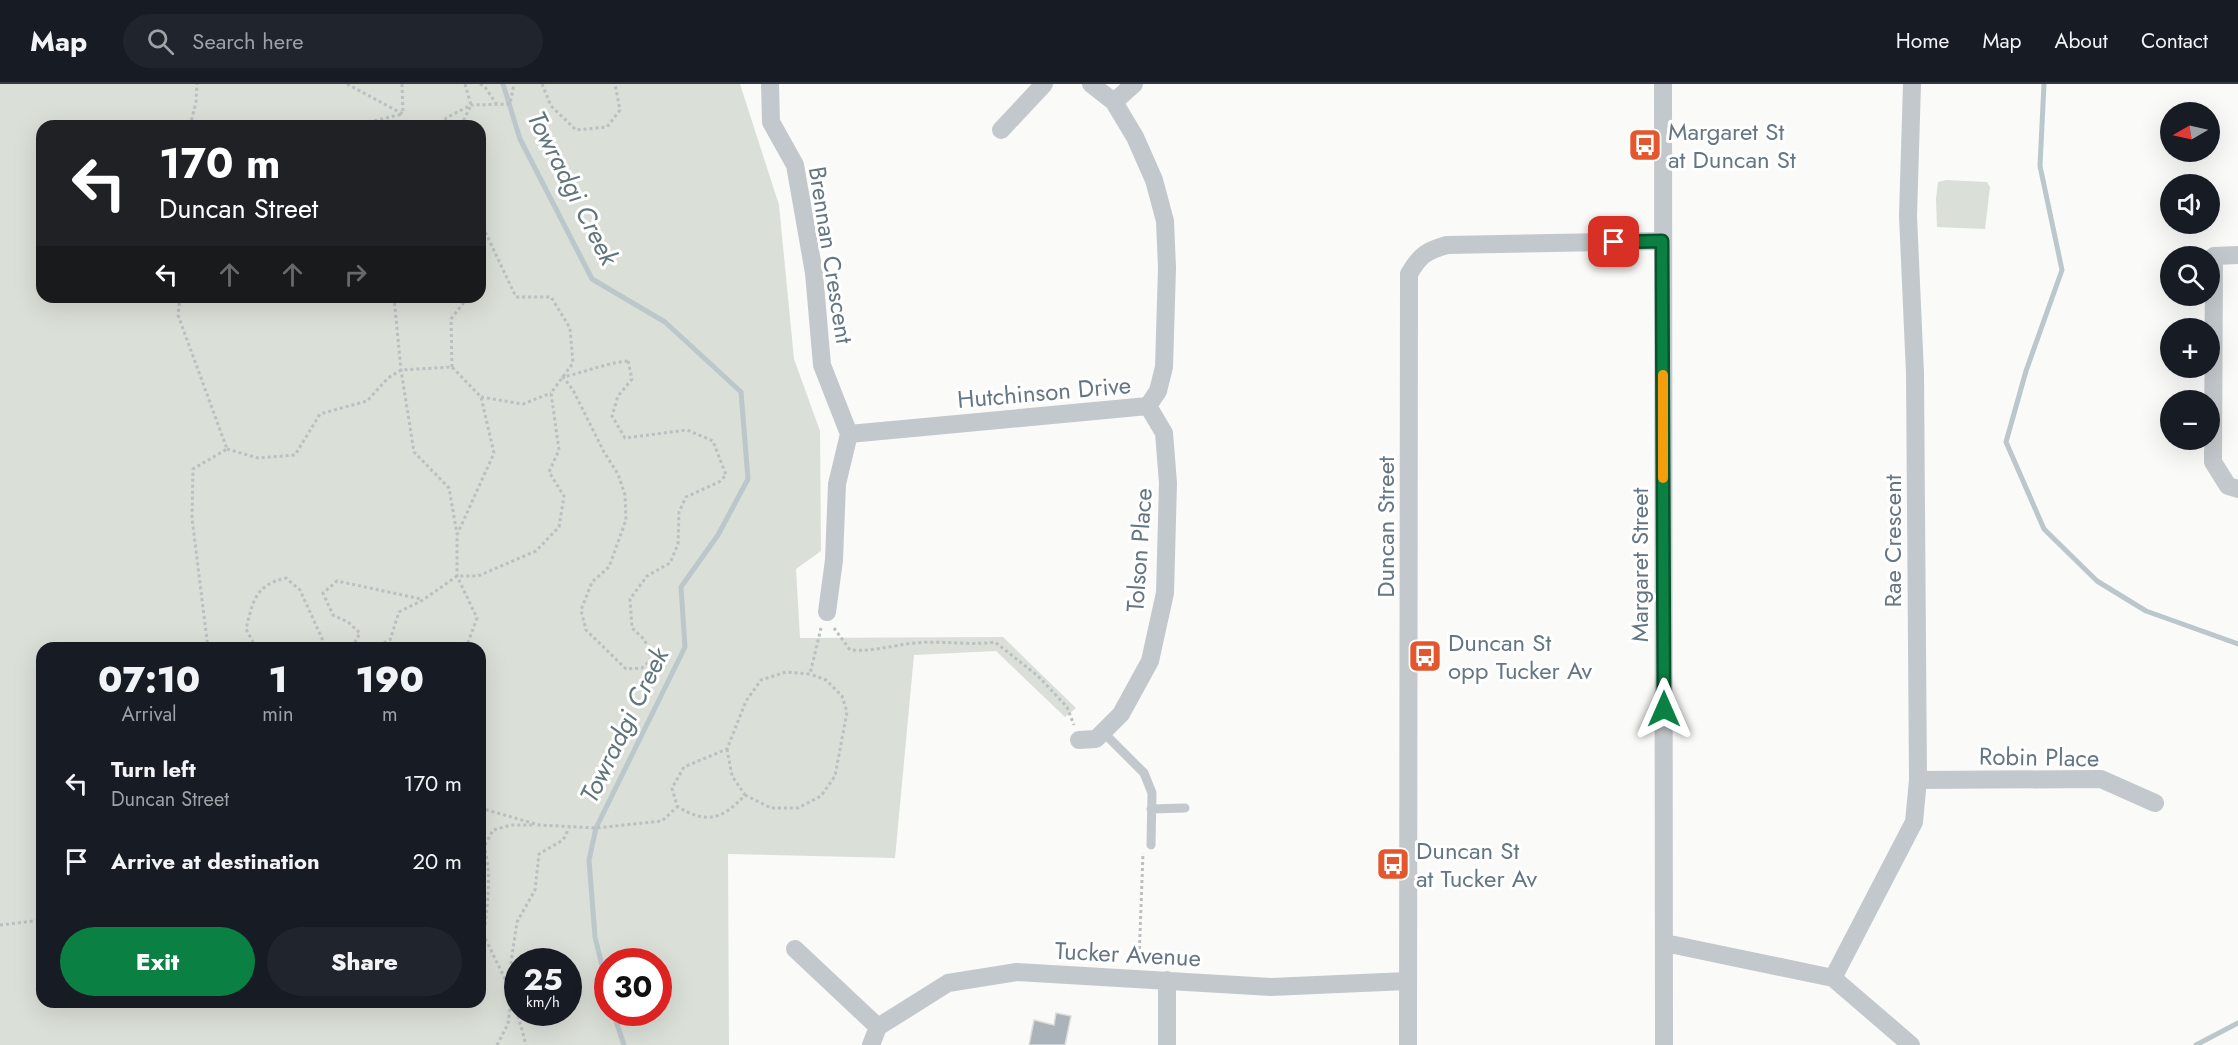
<!DOCTYPE html>
<html lang="en">
<head>
<meta charset="utf-8">
<style>
  :root { --surface:#171b24; --page:#20242c; --text:#f1f3f6; --muted:#9ea1a6; --line:#363941; --accent:#0b8043 }
  body { margin:0; font-family:Jost,sans-serif; background:var(--page); color:var(--text); height:100vh; display:flex; flex-direction:column; font-size:22px; white-space:nowrap }
  * { box-sizing:border-box; margin:0 }
  p { font-size:20px; color:var(--muted) }
  .icon { flex:none; width:33px; height:33px; fill:none; stroke:currentColor; stroke-width:2; stroke-linecap:round; stroke-linejoin:round }
  .map { position:relative; flex:1; overflow:hidden }
  .details { position:absolute; left:36px; top:558px; width:450px; height:366px; display:flex; flex-direction:column; background:var(--surface); border-radius:18px; box-shadow:0 6px 24px #0002 }
  .details>* { flex:none }
  .hud { position:absolute; left:36px; top:36px; width:450px; height:183px; border-radius:18px; box-shadow:0 6px 24px #0002; background:#202124; color:#fff; overflow:hidden }
  .needle { width:39px; rotate:261deg }
  .fabs { position:absolute; left:2160px; top:18px; display:grid; gap:12px }
  .fabs a { display:grid; place-items:center; width:60px; height:60px; border-radius:50%; background:var(--surface); box-shadow:0 6px 24px #0002; font-size:30px }
  .speed { position:absolute; left:504px; top:864px; display:flex; gap:12px; font-size:30px; font-weight:700; text-align:center }
  .speed>* { display:grid; place-content:center; width:78px; height:78px; border-radius:50%; background:var(--surface); box-shadow:0 6px 24px #0002; line-height:1 }
  .speed small { font-size:15px; font-weight:400 }
  .speed .limit { border:9px solid #d22; background:#fff; color:#111 }
  .pin { position:absolute; display:grid; place-items:center; width:51px; height:51px; color:#fff; margin:-26px; border-radius:12px; box-shadow:0 3px 9px #0006 }
  .me { position:absolute; width:66px; margin:-33px; rotate:0deg; stroke-linejoin:round; filter:drop-shadow(0 0 4px #0008) }
  .turn { display:flex; align-items:center; gap:21px; height:126px; padding:0 24px; font-size:27px }
  .turn .icon { width:78px; height:78px; stroke-width:2.5 }
  .turn b { display:block; font-size:42px; line-height:51px }
  .lanes { display:flex; align-items:center; height:57px; padding:0 24px; background:#0003; justify-content:center; gap:30px; direction:ltr }
  .lanes .off { opacity:.35 }
  .eta { display:flex; justify-content:space-evenly; align-items:center; height:102px; text-align:center }
  .eta b { font-size:36px; font-weight:800; line-height:42px }
  .button { display:flex; gap:12px; margin-top:auto; padding:12px 24px }
  .button a { flex:1; height:69px; border-radius:36px; background:var(--accent); color:#fff; font-size:24px; font-weight:800; line-height:69px; text-align:center }
  .button a+a { background:var(--page); color:var(--text) }
  ul { padding:0; list-style:none }
  li { display:flex; align-items:center; gap:18px; height:78px; padding:0 24px }
  li div { flex:1 }
  li b { display:block; font-size:22px }
  li em { font-style:normal }
  header { display:flex; align-items:center; gap:36px; box-sizing:border-box; height:84px; padding:0 30px; background:var(--surface); border-bottom:2px solid var(--line) }
  header strong { font-size:28px }
  nav { display:flex; gap:33px; margin-inline-start:auto; font-size:21px }
  .search { width:420px; height:54px; background:var(--page); display:flex; align-items:center; gap:15px; box-sizing:border-box; padding:0 21px; border-radius:33px; color:var(--muted); font-size:22px }
  .map>svg:first-child { display:block }
  .green { fill:#dadfd7; fill-rule:evenodd }
  .lines { fill:none; stroke-linecap:round; stroke-linejoin:round }
  .stream { stroke:#bbc7cb; stroke-width:5 }
  .building { fill:#aab3b9; stroke:#dcdcda; stroke-width:1.5 }
  .path { stroke:#bbbfc2; stroke-width:3; stroke-dasharray:3 3; stroke-linecap:butt }
  .service { stroke:#c3c8cc; stroke-width:9 }
  .minor { stroke:#c3c8cc; stroke-width:18 }
  .route-casing { stroke:#07532c; stroke-width:15 }
  .route { stroke:#0b8043; stroke-width:10 }
  .slow { stroke:#f59e0b; stroke-width:10 }
  .labels { text-anchor:middle; dominant-baseline:central; stroke-width:6; stroke-linejoin:round; paint-order:stroke }
  .poi-label { font-size:24px; fill:#657683; stroke:#fff; text-anchor:start }
  .street-label { font-size:24px; fill:#657683; stroke:#fff }
  .water-label { font-size:26px; font-style:italic; fill:#60757c; stroke:#fff }
</style>
</head>
<body>
<header>
<strong>Map</strong>
<div class="search"><svg class="icon" aria-label="search" viewBox="0 0 24 24"><circle cx="10" cy="10" r="6"/><path d="M15 15l6 6"/></svg>Search here</div>
<nav><a>Home</a><a>Map</a><a>About</a><a>Contact</a></nav>
</header>
<div class="map">
<svg width="2238" height="961" viewBox="0 0 2238 961">
  <rect width="100%" height="100%" fill="#fafaf8"/>
  <path class="green" d="M0,0H740L779,121L794,275L820,347L821,467L796,485L800,554L1003,553L1076,624L1065,633L996,567L914,571L895,774L728,770L729,961H0ZM42,42H480V213H42ZM42,564H480V918H42ZM518,878H568V928H518ZM608,878H658V928H608Z
    M1946,96L1987,98L1990,103L1985,145L1937,143L1936,115L1938,98Z"/>
  <g class="lines">
    <path class="stream" d="M503,0L520,55L592,195L665,238L741,308L748,395L718,451L681,503L685,563L596,744L589,776L595,853L608,906
      M2044,0L2040,82L2062,186L2026,287L2006,358L2044,445L2097,497L2146,527L2238,560
      M613,928L624,961
      M2196,961L2238,939"/>
  </g>
  <path class="building" d="M1056,929L1071,932L1065,961H1029L1034,936L1054,941Z"/>
  <g class="lines">
    <path class="path" d="M347,0L403,30L351,42
      M402,0L403,30
      M480,0L485,3L497,21
      M542,0L551,22L576,46L607,43L620,26L615,0
      M190,42L196,18L197,0
      M444,42L446,34L471,21L510,20L514,0
      M461,42L471,21L465,0
      M180,213L178,231L227,365L193,385L192,434L208,564
      M394,213L401,286L414,368L449,404L457,450
      M628,277L632,295L618,312L612,332L625,354L687,346L713,357L726,391L719,398L686,413L679,428L678,460L670,479L647,492L630,515L632,544L645,556L651,576L642,584L626,585L586,546L581,526L592,498L609,483L626,436L625,411L618,390L604,368L573,306L563,293C586,288 605,279 628,277Z
      M452,283L451,235L468,213
      M481,313L523,320L551,309
      M227,365L258,374L295,371L320,330L367,317L388,294L401,286L452,283L481,313L494,369L457,451V492L477,534L466,564
      M834,544L850,566C873,568 893,561 915,559C942,556 968,562 995,558L1038,592L1067,623L1074,641
      M256,564L246,545C253,517 255,501 286,494L300,506L324,559L334,564
      M352,564L360,549L348,538L333,531L323,509L337,497L421,515
      M373,564L390,556L399,528L423,516L457,492H478L536,467L559,443L564,412L549,388L559,366L551,309L573,279L570,244L551,213H516L480,137
      M727,665L732,692L745,711C723,735 706,741 677,722L672,704L684,683L727,665L746,617L761,596L786,588L810,590L821,544
      M745,711L771,724H798L821,712L835,692L847,628L842,612L826,596L810,590
      M480,724L539,741L596,744L662,737L677,723
      M480,749C493,782 488,815 484,850
      M485,761L493,746L511,741H533
      M0,841L42,836
      M480,844L512,909L526,961
      M1139,877L1143,769
      M497,961L508,940L512,909L511,878L517,838L535,806L539,770L563,756L569,744"/>
    <path class="service" d="M1103,648L1144,689L1152,709L1151,761
      M1151,725L1185,724"/>
    <path class="minor" d="M770,0L771,38L795,81L814,189L822,281L849,350
      M1663,0L1664,961
      M1114,18L1134,0
      M1001,46L1044,0
      M2238,171L2214,172L2213,378L2228,402L2238,405
      M849,350L1148,322L1158,307L1164,283L1167,184L1165,137L1154,96L1135,53L1114,18L1091,0
      M827,528L834,476L837,400L849,350
      M1079,656L1096,655L1121,630L1150,577L1165,509L1168,399L1164,349L1148,322
      M1918,696L2101,695L2155,719
      M1665,859L1833,894L1911,961
      M795,865L878,943
      M1833,894L1914,738L1918,696L1915,289L1908,132L1912,0
      M1167,896V961
      M871,961L878,943L948,899L1017,888L1271,903L1407,897
      M1408,961L1409,190C1420,171 1426,167 1447,161L1662,157"/>
  </g>
  <g class="lines">
    <defs>
      <path id="route" d="M1614,158L1662,157L1664,625"/>
    </defs>
    <use href="#route" class="route-casing"/>
    <use href="#route" class="route"/>
    <path class="slow" d="M1663,291V394"/>
  </g>
  <defs>
    <symbol id="bus-square" viewBox="-11 -11 22 22"><rect x="-9" y="-9" width="18" height="18" rx="4" fill="#e4572e" stroke="#fff"/><path d="M-5-6H5V4H4V6H2V4H-2V6H-4V4H-5ZM-3.5-4V0h7V-4ZM-3.5 1.2v1.5H-2V1.2ZM2 1.2v1.5H3.5V1.2Z" fill="#fff"/></symbol>
  </defs>
  <g fill-rule="evenodd">
    <use href="#bus-square" x="1626" y="42" width="38" height="38"/>
    <use href="#bus-square" x="1406" y="553" width="38" height="38"/>
    <use href="#bus-square" x="1374" y="761" width="38" height="38"/>
  </g>
  <g class="labels">
    <g class="poi-label">
      <text x="1668" y="47">Margaret St<tspan x="1668" dy="28">at Duncan St</tspan></text>
      <text x="1448" y="558">Duncan St<tspan x="1448" dy="28">opp Tucker Av</tspan></text>
      <text x="1416" y="766">Duncan St<tspan x="1416" dy="28">at Tucker Av</tspan></text>
    </g>
    <g class="street-label">
      <text transform="translate(831 171) rotate(81)">Brennan Crescent</text>
      <text transform="translate(1044 308) rotate(-5)">Hutchinson Drive</text>
      <text transform="translate(1385 443) rotate(-90)">Duncan Street</text>
      <text transform="translate(1892 457) rotate(-90)">Rae Crescent</text>
      <text transform="translate(1139 466) rotate(-86)">Tolson Place</text>
      <text transform="translate(1639 481) rotate(-90)">Margaret Street</text>
      <text transform="translate(2039 673) rotate(1)">Robin Place</text>
      <text transform="translate(1128 870) rotate(3)">Tucker Avenue</text>
    </g>
    <g class="water-label">
      <text transform="translate(573 104) rotate(63)">Towradgi Creek</text>
      <text transform="translate(624 641) rotate(-64)">Towradgi Creek</text>
    </g>
  </g>
</svg>
<div class="fabs">
<a><svg class="needle" viewBox="-14 -14 28 28"><path d="M0-13l5 13h-10z" fill="#e53935"/><path d="M0 13l5-13h-10z" fill="#9ea1a6"/></svg></a>
<a><svg class="icon" aria-label="sound" viewBox="0 0 24 24"><path d="M4 9h4l5-4v14l-5-4H4zM17 9q2 3 0 6"/></svg></a>
<a><svg class="icon" aria-label="search" viewBox="0 0 24 24"><circle cx="10" cy="10" r="6"/><path d="M15 15l6 6"/></svg></a>
<a>+</a>
<a>−</a>
</div>
<div class="speed"><div>25<small>km/h</small></div><div class="limit">30</div></div>
<div class="pin" style="left:1614px;top:158px;background:#d93025"><svg class="icon" aria-label="arrive" viewBox="0 0 24 24"><path d="M6 21V4h12l-3 4 3 4H6"/></svg></div>
<svg class="me" style="left:1664px;top:625px" viewBox="-20 -20 40 40"><path d="M0-17L14 15 0 8-14 15z" fill="#0b8043" stroke="#fff" stroke-width="4"/></svg>
<div class="hud">
<div class="turn"><svg class="icon" aria-label="left" viewBox="0 0 24 24"><path d="M17 20v-9H6M10 6l-5 5 5 5"/></svg><div><b>170 m</b>Duncan Street</div></div>
<div class="lanes"><svg class="icon" aria-label="left" viewBox="0 0 24 24"><path d="M17 20v-9H6M10 6l-5 5 5 5"/></svg><svg class="icon off" aria-label="ahead" viewBox="0 0 24 24"><path d="M12 20V5M6 11l6-6 6 6"/></svg><svg class="icon off" aria-label="ahead" viewBox="0 0 24 24"><path d="M12 20V5M6 11l6-6 6 6"/></svg><svg class="icon off" aria-label="right" viewBox="0 0 24 24"><path d="M7 20v-9h11M14 6l5 5-5 5"/></svg></div>
</div>
<section class="details">
<div class="eta">
<div><b>07:10</b><p>Arrival</p></div>
<div><b>1</b><p>min</p></div>
<div><b>190</b><p>m</p></div>
</div>
<ul>
<li><svg class="icon" aria-label="left" viewBox="0 0 24 24"><path d="M17 20v-9H6M10 6l-5 5 5 5"/></svg><div><b>Turn left</b><p>Duncan Street</p></div><em>170 m</em></li>
<li><svg class="icon" aria-label="arrive" viewBox="0 0 24 24"><path d="M6 21V4h12l-3 4 3 4H6"/></svg><div><b>Arrive at destination</b></div><em>20 m</em></li>
</ul>
<div class="button"><a>Exit</a><a>Share</a></div>
</section>
</div>
</body>
</html>
